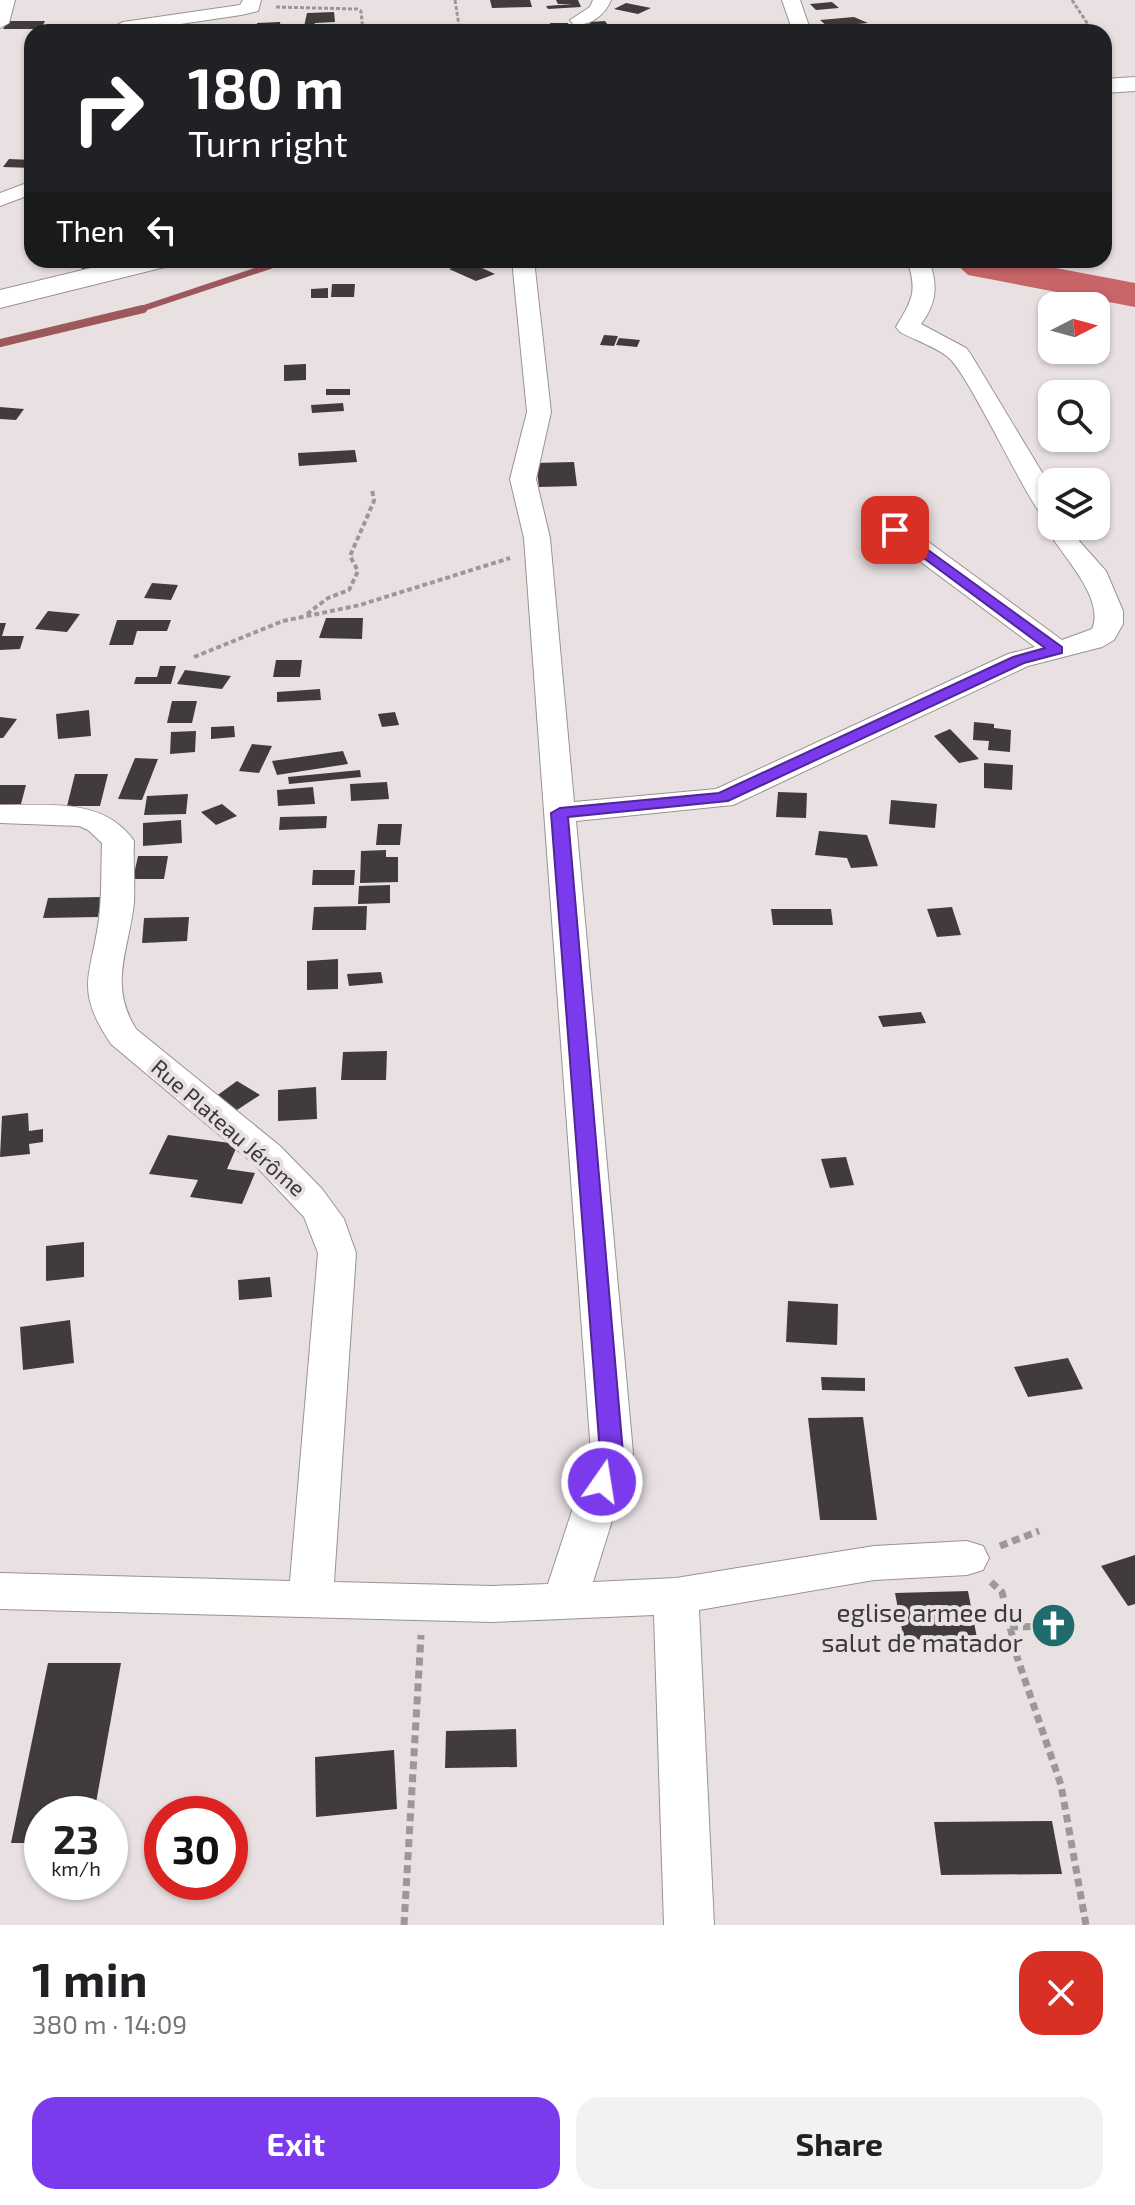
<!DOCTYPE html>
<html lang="en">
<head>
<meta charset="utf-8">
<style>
  :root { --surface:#fff; --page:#f2f2f2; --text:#202124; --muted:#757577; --accent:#7c3aed }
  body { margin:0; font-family:"Exo 2",sans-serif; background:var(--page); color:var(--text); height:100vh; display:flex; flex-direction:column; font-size:30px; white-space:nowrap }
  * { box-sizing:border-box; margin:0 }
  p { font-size:26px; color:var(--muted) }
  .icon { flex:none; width:44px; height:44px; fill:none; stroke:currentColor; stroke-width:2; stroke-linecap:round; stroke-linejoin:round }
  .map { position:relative; height:1925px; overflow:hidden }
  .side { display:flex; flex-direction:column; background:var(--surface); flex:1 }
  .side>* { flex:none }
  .banner { position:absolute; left:24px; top:24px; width:1088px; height:244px; border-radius:24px; box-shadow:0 2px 6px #0004; background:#202124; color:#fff; overflow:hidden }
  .needle { width:52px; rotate:84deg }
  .tools { position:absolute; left:1038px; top:292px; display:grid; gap:16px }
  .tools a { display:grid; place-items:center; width:72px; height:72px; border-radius:16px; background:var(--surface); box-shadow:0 2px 6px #0004; font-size:40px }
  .speed { position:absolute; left:24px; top:1796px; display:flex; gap:16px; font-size:40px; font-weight:700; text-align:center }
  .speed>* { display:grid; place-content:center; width:104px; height:104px; border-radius:50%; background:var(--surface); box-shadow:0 2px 6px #0004; line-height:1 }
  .speed small { font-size:20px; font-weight:400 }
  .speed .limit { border:12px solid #d22; background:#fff; color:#111 }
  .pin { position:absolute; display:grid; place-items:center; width:68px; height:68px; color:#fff; margin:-34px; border-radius:16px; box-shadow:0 4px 12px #0006 }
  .me { position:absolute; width:88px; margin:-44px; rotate:13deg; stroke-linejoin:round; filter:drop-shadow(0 0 6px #0008) }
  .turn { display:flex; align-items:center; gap:28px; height:168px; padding:0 32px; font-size:36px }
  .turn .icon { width:104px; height:104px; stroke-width:2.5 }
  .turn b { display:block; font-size:56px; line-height:68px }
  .then { display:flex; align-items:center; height:76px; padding:0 32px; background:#0003; gap:16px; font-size:30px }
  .round { display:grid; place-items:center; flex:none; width:84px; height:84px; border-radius:24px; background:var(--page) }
  .summary { display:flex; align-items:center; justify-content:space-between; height:136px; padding:0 32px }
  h1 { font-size:48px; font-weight:700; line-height:60px }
  .button { display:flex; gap:16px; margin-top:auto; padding:16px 32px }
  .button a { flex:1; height:92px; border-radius:24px; background:var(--accent); color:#fff; font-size:32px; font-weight:700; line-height:92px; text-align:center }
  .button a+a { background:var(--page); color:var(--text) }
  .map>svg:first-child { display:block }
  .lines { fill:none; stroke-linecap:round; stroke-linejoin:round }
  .stream-far1 { stroke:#9d585b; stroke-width:6 }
  .stream { stroke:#9d585b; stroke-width:8 }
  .river { fill:#c76569; fill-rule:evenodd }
  .building { fill:#413b3b }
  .street-casing { stroke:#999392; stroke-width:2 }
  .secondary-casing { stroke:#999392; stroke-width:2 }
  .path-far2 { stroke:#9d9898; stroke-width:3; stroke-dasharray:4 2; stroke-linecap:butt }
  .path-far1 { stroke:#9d9898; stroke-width:4; stroke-dasharray:5 3; stroke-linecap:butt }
  .path { stroke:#9d9898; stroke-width:7; stroke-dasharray:8 5; stroke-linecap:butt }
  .street { fill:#fff; fill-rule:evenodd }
  .secondary { fill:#fff; fill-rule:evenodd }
  .route { fill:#7c3aed; stroke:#51269a; stroke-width:2 }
  .labels { text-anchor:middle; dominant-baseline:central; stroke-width:8; stroke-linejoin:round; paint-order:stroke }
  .street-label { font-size:22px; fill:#3c3939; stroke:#e9e1e1 }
  .near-poi-label { font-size:26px; fill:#3c3939; stroke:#e9e1e1; text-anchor:end }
</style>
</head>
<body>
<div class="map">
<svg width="1135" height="1925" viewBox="0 0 1135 1925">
  <rect width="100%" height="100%" fill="#e9e1e1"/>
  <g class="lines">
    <path class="stream-far1" d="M135,311L288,260"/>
    <path class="stream" d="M0,343L143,309"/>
    <path class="river" d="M952,260H1014L1135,283V307L968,275Z"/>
  </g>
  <path class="building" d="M490,0H530L532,7L492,8Z
    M556,0H578L581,7L548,9L546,6L573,4H558Z
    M832,2L839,8L816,10L810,4Z
    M626,3L651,8L638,14L614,9Z
    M334,12L335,22L315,23L311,31H303L307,13Z
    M854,17L868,23L828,27L820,20Z
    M8,21H45L41,29H3Z
    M605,21L613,32H581L579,27H591L589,22Z
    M280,22L281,30L257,31V23Z
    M550,23H568L569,28H564V32H543V29H551Z
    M782,24L787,32H760L756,25Z
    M9,159L32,160V168L3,167Z
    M95,260L101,266L82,269L76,262Z
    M469,262L495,274L476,281L449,269Z
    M332,284H355L354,297H331Z
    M328,288V298H311V289Z
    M604,335L618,336L614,346L600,345Z
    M619,338L640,340L637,347L616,345Z
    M306,364V380L284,381V365Z
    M326,389H350V395H326Z
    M343,403L344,411L312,413L311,405Z
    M0,407L24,409L16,420L0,419Z
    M355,450L357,462L299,466L298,453Z
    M574,462L577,486L539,487L536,463Z
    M152,583L178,585L171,600L144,598Z
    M48,611L80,614L67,632L35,629Z
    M326,618H363L362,639L319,638Z
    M117,620H171L167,631H137L133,645H109Z
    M0,623H6L2,636H24L20,649L0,650Z
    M276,660H302L300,677H273Z
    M160,666H176L171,684H134L136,677H157Z
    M185,670L231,676L222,689L177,684Z
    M320,689L321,700L277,702V692Z
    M172,701H197L192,723H167Z
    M89,710L91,736L58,739L56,714Z
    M395,712L399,725L382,727L378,714Z
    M0,717L17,719L3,738H0Z
    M974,722L994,724V728L1011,730L1010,752L988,750L989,741L973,740Z
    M234,726L235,737L211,739V727Z
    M950,729L979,759L959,763L934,736Z
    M196,731L195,752L170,754L171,732Z
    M252,744L272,746L259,773L239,771Z
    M343,751L348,764L277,775L272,761Z
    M135,758L158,759L142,800L118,799Z
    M984,763L1013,765L1012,790L984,788Z
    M360,770L361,777L289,784L288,777Z
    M75,774H108L100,806H67Z
    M387,782L389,799L351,801L350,784Z
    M0,785H26L21,804H0Z
    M313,787L315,804L278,806L277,790Z
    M778,792L807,793L806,818L776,817Z
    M188,794L186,814L144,815L147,796Z
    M891,800L937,804L935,828L889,824Z
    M222,804L237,816L216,825L201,812Z
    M327,816L326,828L279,830L280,817Z
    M181,820L182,843L143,846V823Z
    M378,824H402L400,845H376Z
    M819,831L867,835L878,866L851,868L847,858L815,855Z
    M386,850V857H398V882L360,883L361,851Z
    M138,856H168L164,879H133Z
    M313,870H355L354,885H312Z
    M390,885V903L358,904L359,886Z
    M102,897L98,917L43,918L48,898Z
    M367,906L366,930H312L314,907Z
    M952,907L961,935L937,937L927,909Z
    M771,909H831L833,925H773Z
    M189,917L187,941L142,943L144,918Z
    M338,959V989L307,990V961Z
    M381,972L383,983L349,986L347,974Z
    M921,1012L926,1023L883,1027L878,1016Z
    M387,1051L386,1080H341L343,1052Z
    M237,1081L260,1095L237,1110L215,1097Z
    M316,1087L317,1119L278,1121V1090Z
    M28,1113L29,1131L43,1129V1142L29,1144L30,1154L0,1157L2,1116Z
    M168,1135L238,1144L227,1169L255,1173L242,1204L190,1197L198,1180L149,1174Z
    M846,1157L854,1185L830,1188L821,1159Z
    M84,1242V1277L46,1281V1246Z
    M270,1277L272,1297L239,1300L238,1280Z
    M788,1301L838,1304L837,1345L786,1342Z
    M70,1320L74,1363L23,1370L20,1327Z
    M1068,1358L1083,1389L1028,1397L1014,1367Z
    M821,1377L865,1378V1391L822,1390Z
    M863,1417L877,1520H820L808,1418Z
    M1135,1555V1604L1128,1606L1101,1566Z
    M968,1591L977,1638L904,1640L895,1593Z
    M48,1663H121L94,1814H42V1843H11Z
    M516,1729L517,1767L445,1768L446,1731Z
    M394,1750L397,1809L316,1817L315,1757Z
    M1052,1821L1062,1874L941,1875L934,1822Z"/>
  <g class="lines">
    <defs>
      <path id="street" d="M0,0H15L9,23L0,28Z
        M243,0H261L258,11L241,15L127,32H104L123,22L240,5Z
        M593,0H611C605,15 590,27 573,24L570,20L590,7Z
        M782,0H800L811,32H793Z
        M32,181V194L0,206V193Z
        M512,260H534L551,412L536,479L550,538L574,802L716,789L1008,654L1035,647L886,536L882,530L886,524H904L1062,640L1092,629C1106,597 1059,553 1045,526L1048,521C1034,517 972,379 949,358C937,347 914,340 900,332L896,327C912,300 918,292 907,260H929C938,285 937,303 921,324L966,348L970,353L1052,489V526H1071L1080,542L1106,571L1123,611V624L1114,640L1102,647L1028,666L733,805L576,821L633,1453L593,1582L676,1578L874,1546L967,1541L983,1546L989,1558L983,1570L967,1575L874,1580L699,1610L714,1925H664L654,1615L492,1622L0,1609V1573L290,1581L318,1253L304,1217L254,1164L111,1044C74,989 91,977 99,919C102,893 101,869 102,843L88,830L79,826L0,823V805C47,806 104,797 134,841C133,862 135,882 134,903C129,950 108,984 136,1029L280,1146L322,1189L344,1219L356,1253L334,1582L492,1586L548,1584L591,1453L524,538L510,479L527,412Z"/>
      <path id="secondary" d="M1135,77V91L1104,93V79Z
        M124,260H173L169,266L0,308V290Z"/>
    </defs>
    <use href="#street" class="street-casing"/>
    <use href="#secondary" class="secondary-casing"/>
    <path class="path-far2" d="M455,0L460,32
      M1072,0L1093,32
      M276,7L357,9L361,11L363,32"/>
    <path class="path-far1" d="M307,614L328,598L349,590L358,571L350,556L374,501L372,489
      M194,657L283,621L360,605L510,558"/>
    <path class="path" d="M1000,1546L1039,1531
      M991,1582L1002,1592L1017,1657L1061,1785L1086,1925
      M1010,1627L1054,1626
      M404,1925L421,1635"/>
    <use href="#street" class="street"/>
    <use href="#secondary" class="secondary"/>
  </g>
  <path class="route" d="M895,526L1062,647V653L1024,663L728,801L568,817L623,1453L611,1488L602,1491L594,1488L591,1482L600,1453L551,813L560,808L719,793L1013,657L1045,648L890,533V527Z"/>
  <defs>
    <symbol id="church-disc" viewBox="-11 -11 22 22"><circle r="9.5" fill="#1f6b6e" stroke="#e9e1e1"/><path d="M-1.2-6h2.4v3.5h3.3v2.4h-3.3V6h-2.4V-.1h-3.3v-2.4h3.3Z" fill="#fff"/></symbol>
  </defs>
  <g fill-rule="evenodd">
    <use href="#church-disc" x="1028" y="1600" width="51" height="51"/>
  </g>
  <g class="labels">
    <g class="street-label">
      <text transform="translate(229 1127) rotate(41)">Rue Plateau Jérôme</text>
    </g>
    <g class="near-poi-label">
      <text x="1023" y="1611">eglise armee du<tspan x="1023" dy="30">salut de matador</tspan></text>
    </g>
  </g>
</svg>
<div class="tools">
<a><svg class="needle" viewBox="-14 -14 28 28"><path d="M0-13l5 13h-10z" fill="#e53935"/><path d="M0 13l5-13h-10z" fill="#757577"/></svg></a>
<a><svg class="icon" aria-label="search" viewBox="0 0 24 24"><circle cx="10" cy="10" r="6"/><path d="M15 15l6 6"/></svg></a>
<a><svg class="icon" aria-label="layers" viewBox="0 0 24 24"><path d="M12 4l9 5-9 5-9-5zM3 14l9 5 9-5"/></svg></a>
</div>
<div class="speed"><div>23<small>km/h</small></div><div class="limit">30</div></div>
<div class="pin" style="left:895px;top:530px;background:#d93025"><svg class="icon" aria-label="arrive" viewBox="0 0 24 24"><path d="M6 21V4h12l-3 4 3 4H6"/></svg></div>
<svg class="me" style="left:602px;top:1482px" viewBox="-20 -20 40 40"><circle r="17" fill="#7c3aed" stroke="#fff" stroke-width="3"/><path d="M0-11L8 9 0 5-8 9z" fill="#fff"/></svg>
<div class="banner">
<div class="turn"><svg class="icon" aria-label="right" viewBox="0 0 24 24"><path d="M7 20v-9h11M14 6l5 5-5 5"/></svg><div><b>180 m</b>Turn right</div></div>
<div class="then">Then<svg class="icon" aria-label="left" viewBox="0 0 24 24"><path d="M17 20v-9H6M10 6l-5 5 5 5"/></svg></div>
</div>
</div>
<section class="side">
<div class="summary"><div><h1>1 min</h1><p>380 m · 14:09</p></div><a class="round" style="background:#d93025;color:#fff"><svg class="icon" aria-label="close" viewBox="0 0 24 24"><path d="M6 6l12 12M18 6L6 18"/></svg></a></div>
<div class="button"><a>Exit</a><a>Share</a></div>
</section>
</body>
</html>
